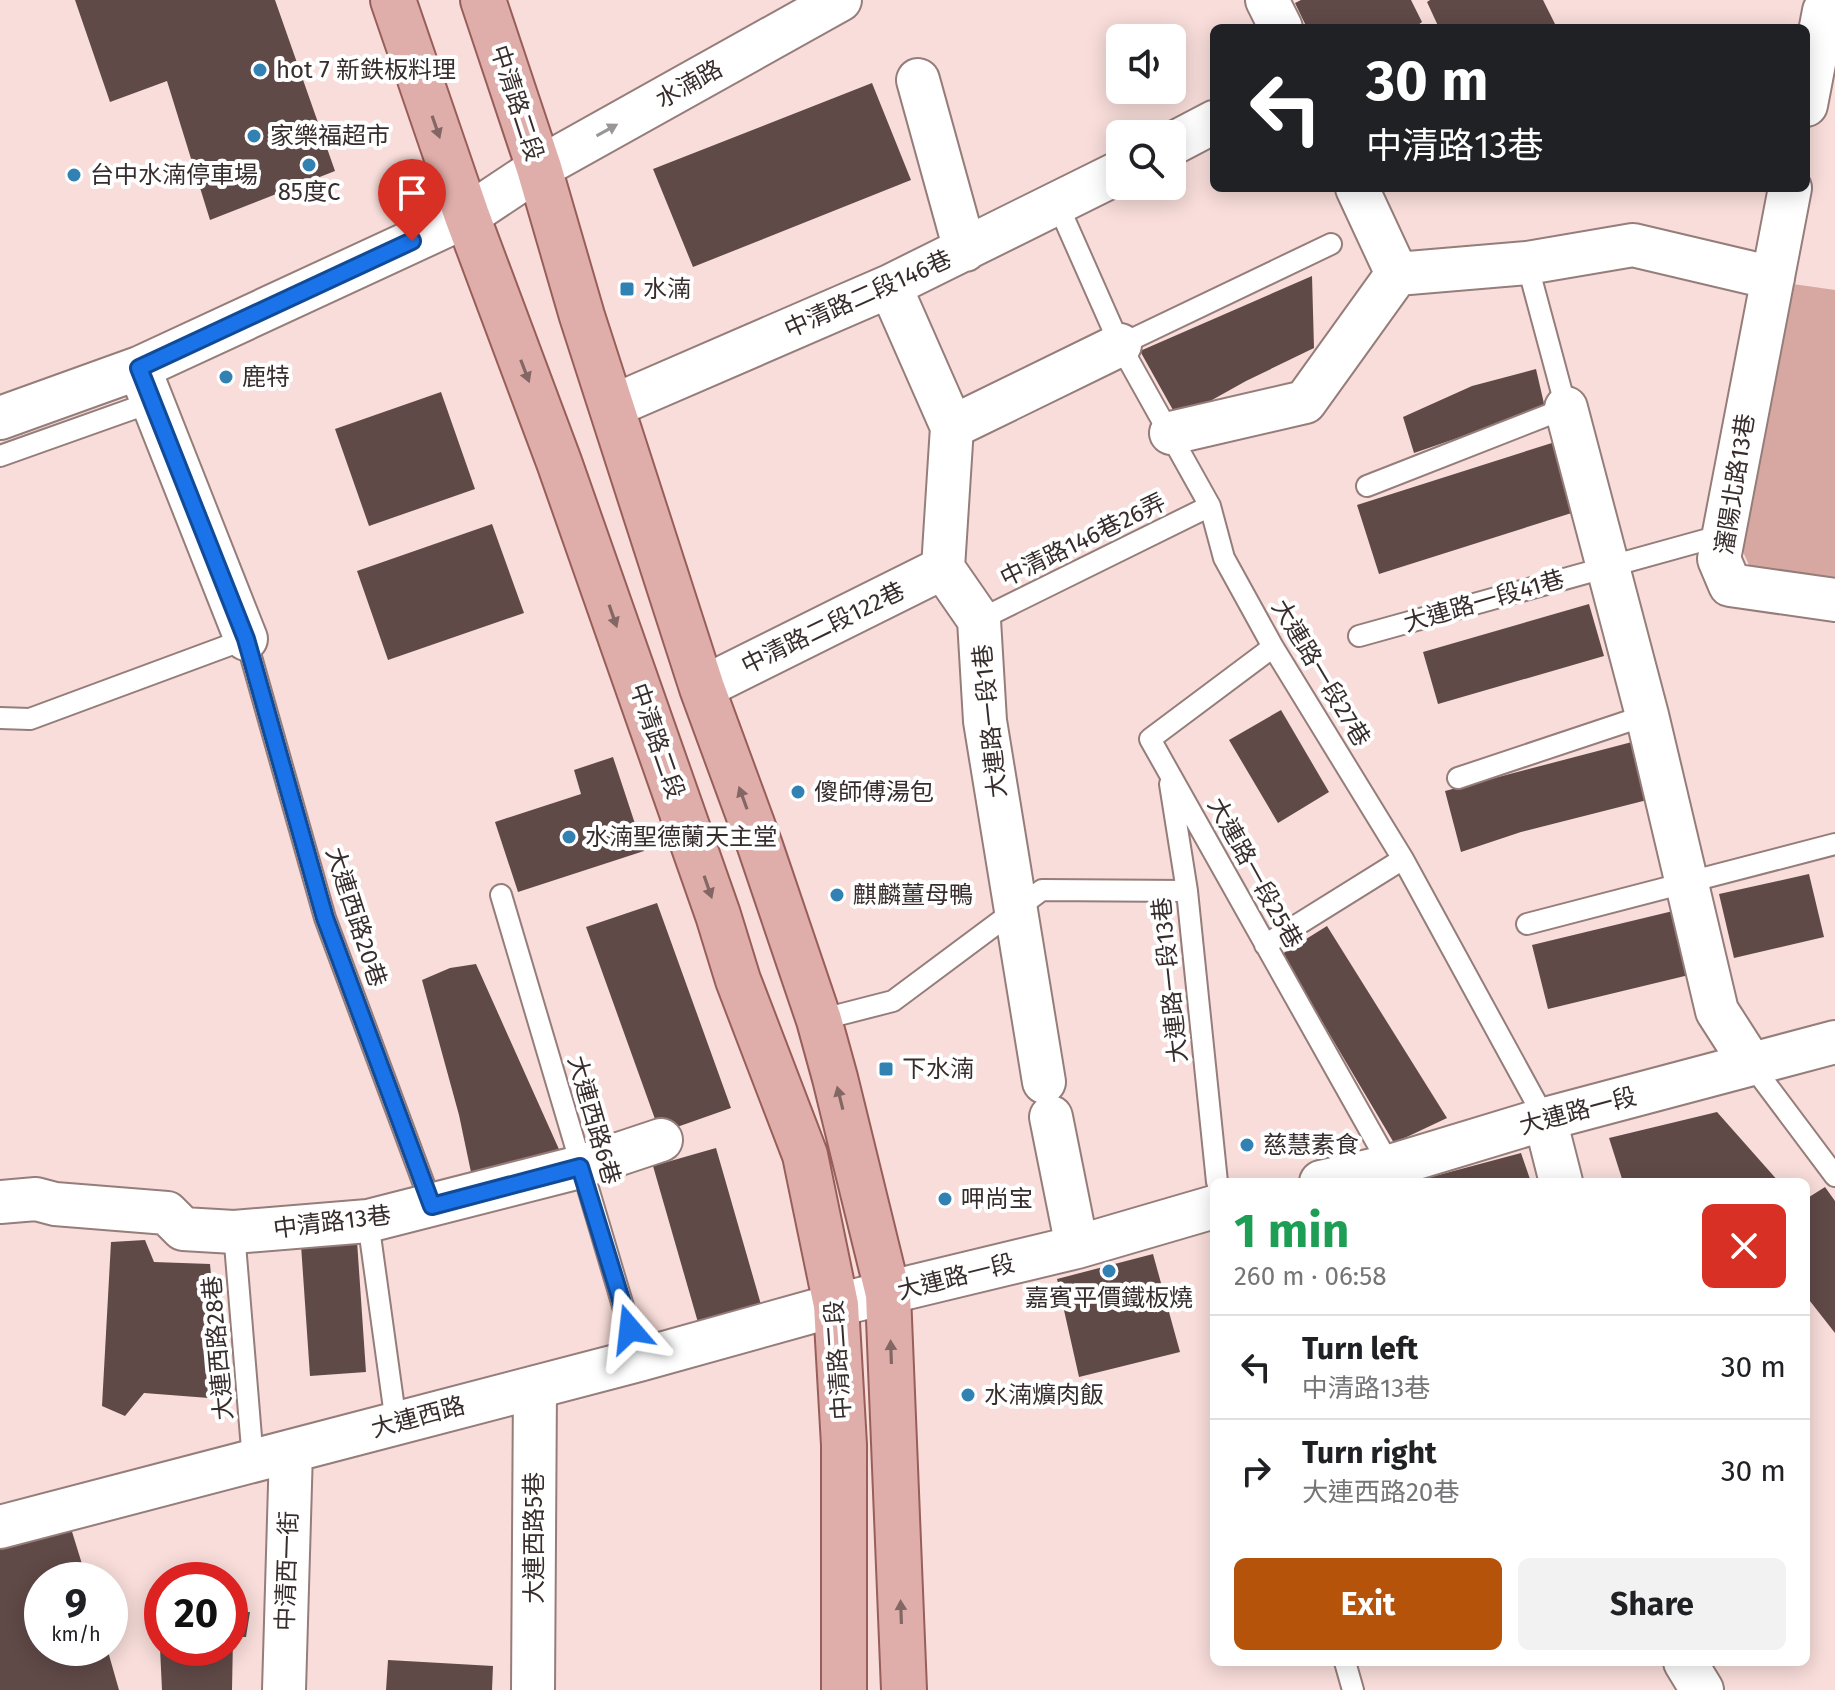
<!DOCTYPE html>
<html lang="en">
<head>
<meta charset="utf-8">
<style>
  :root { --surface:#fff; --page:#f2f2f2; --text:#202124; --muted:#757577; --line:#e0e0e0; --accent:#b45309 }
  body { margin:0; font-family:"Fira Sans","Noto Sans TC",sans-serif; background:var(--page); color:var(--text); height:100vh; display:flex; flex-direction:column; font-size:30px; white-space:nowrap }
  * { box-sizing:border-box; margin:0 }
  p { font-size:26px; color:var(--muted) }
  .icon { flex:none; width:44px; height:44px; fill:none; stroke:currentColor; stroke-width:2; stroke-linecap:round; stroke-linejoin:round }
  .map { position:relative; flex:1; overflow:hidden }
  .sheet { position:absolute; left:1210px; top:1178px; width:600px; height:488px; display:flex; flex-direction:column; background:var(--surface); border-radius:12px; box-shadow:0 4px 20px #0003 }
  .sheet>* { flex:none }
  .top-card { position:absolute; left:1210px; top:24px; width:600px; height:168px; border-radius:12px; box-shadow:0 4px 20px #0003; background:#202124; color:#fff; overflow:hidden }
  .tools { position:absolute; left:1106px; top:24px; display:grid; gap:16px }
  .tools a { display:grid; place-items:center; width:80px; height:80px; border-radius:12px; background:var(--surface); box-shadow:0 4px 20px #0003; font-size:40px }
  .speed { position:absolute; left:24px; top:1562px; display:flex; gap:16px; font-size:40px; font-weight:700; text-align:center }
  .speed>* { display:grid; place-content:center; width:104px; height:104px; border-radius:50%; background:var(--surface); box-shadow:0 4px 20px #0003; line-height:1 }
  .speed small { font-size:20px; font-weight:400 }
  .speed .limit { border:12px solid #d22; background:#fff; color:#111 }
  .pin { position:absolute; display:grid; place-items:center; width:68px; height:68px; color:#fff; margin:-82px -34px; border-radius:50% 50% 50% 0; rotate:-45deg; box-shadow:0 0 8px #0007 }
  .pin .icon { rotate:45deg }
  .me { position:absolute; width:88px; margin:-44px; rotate:343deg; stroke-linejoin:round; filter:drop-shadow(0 0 6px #0008) }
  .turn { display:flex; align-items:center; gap:28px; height:168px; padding:0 24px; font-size:36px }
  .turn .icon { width:104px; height:104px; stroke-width:2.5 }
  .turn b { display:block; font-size:56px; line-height:68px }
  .round { display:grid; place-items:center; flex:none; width:84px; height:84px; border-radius:12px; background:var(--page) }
  .head { display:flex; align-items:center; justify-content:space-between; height:136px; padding:0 24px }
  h1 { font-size:48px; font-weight:700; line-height:60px; color:#1e9e55 }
  .action { display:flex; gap:16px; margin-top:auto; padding:16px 24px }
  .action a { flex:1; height:92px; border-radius:12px; background:var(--accent); color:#fff; font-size:32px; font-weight:700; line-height:92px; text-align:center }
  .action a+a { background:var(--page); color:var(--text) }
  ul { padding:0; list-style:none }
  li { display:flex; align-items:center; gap:24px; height:104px; padding:0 24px; border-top:2px solid var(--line) }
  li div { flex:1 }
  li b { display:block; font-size:30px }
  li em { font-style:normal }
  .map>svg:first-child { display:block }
  .green { fill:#d7a7a2 }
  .building { fill:#604a48 }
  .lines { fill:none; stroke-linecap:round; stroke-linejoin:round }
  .lane-casing { stroke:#957d7a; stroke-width:24 }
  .street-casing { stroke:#957d7a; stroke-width:46 }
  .primary-casing { stroke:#985e59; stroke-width:48 }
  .lane { stroke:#fff; stroke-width:20 }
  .street { stroke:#fff; stroke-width:42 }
  .primary { stroke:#e0aeaa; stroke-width:44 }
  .oneway { fill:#836765 }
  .oneway2 { fill:#9b9696 }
  .route-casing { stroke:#114b97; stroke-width:20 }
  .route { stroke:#1a73e8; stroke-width:14 }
  .poi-dot { fill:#3181b2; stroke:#fff; stroke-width:3 }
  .labels { text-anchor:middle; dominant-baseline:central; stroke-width:8; stroke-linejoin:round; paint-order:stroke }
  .poi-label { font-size:24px; fill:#372d2c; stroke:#fff; text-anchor:start }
  .street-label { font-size:24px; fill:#372d2c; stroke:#fff }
</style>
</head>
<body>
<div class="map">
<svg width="1835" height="1690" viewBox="0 0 1835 1690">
  <rect width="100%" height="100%" fill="#f8ddda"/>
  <path class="green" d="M1793,284L1835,290V584L1749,565L1739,543Z"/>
  <path class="building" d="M75,0H275L335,171L210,220L167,81L110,102Z
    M1301,0H1411L1422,22L1418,25L1419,28H1307L1295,3Z
    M1430,0H1543L1557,28H1439L1427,2Z
    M872,83L911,180L693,267L653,169Z
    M1312,276L1314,348L1246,381L1178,419L1140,351Z
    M1536,369L1545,408L1414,453L1403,417L1472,386Z
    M441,392L475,489L369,526L335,429Z
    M1555,442L1578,511L1379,574L1357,505Z
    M492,524L524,613L388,660L357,571Z
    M1589,604L1604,656L1438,704L1423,652Z
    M1281,710L1329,792L1278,823L1229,740Z
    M1632,742L1655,798L1521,832L1461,852L1445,791Z
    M613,757L644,851L518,892L495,822L581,794L574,770Z
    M1809,874L1824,937L1734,958L1719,894Z
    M657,903L731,1108L660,1133L586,927Z
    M1673,911L1689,975L1548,1009L1532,945Z
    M1327,926L1447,1118L1394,1143L1282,954Z
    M476,964L562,1156L472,1177L459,1115L422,980L450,968Z
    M1717,1112L1779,1182H1623L1609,1138Z
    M716,1148L762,1308L699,1326L653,1166Z
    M1521,1153L1531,1182H1416V1181Z
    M1825,1187L1835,1201V1333L1806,1296V1199Z
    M145,1240L154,1262L210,1264L222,1399L144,1393L125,1416L102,1406L111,1242Z
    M357,1241L366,1372L310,1376L301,1245Z
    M1153,1254L1180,1352L1079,1377L1057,1279Z
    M69,1522L87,1580H42V1648H107L119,1690H0V1539Z
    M250,1612L246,1637H233L232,1690H162L160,1648H230V1613Z
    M388,1660L493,1666L492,1690H386Z"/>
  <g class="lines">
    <defs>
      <path id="lane" d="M1058,205L1120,345L1210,506L1224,558L1273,647L1403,859L1545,1119
        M1120,345L1331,244
        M0,456L152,402
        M1367,486L1566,408L1527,263
        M979,620L1210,506
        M1359,636L1723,535
        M1273,647L1150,739L1390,1166
        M0,718L30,719L246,639L325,918L432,1206
        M1458,778L1647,715
        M1170,784L1187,891L1217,1182
        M501,895L639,1360
        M1527,924L1835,844
        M1265,945L1403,859
        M819,1020L893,1001L1042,890L1187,891
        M1751,1064L1835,1176
        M368,1221L396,1423
        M234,1232L253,1461
        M1345,1662L1353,1690"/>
      <path id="street" d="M1267,0L1281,28
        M918,80L965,250
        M1806,105L1824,11L1835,3
        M1172,144L1214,122
        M1357,188L1397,274
        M1790,188L1719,559L1730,585L1835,600
        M890,286L952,427L943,568L979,620L985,721L1044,1082
        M139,368L246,639
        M613,406L890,286L1120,172
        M1566,408L1647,715L1717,1011L1751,1064
        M0,418L139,368L467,216L539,168L840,0
        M952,427L1120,345
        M1171,433L1305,402L1397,274L1527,263L1633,245L1773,278
        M702,688L943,568
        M1051,1117L1077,1247
        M1545,1119L1561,1182
        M1321,1182L1390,1166L1545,1119L1835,1042
        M0,1202L36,1199L55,1204L167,1213L183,1229L234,1232L368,1221L580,1167L661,1140
        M0,1527L639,1360L836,1305L1077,1247L1214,1207
        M1685,1662L1702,1690
        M284,1690L291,1451
        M533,1690L535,1387"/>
      <path id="primary" d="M393,0L467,216L559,462L718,915L738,980L805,1155L836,1305L844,1445V1690
        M483,0L539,168L582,316L702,688L760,846L819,1020L835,1078L888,1294L904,1690"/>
    </defs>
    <use href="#lane" class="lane-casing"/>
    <use href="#street" class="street-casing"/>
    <use href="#primary" class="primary-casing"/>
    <use href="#lane" class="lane"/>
    <use href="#street" class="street"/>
    <use href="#primary" class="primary"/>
  </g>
  <defs><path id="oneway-solid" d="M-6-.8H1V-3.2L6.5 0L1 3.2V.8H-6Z" transform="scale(2)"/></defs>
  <g class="oneway">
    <use href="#oneway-solid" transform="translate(436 127) rotate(71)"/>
    <use href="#oneway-solid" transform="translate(525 371) rotate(69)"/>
    <use href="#oneway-solid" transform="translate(613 616) rotate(71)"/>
    <use href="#oneway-solid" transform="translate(743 798) rotate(-110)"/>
    <use href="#oneway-solid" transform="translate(708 887) rotate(71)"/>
    <use href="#oneway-solid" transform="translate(840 1098) rotate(-104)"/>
    <use href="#oneway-solid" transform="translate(891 1352) rotate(-92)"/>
    <use href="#oneway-solid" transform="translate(901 1612) rotate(-92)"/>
  </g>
  <use class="oneway2" href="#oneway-solid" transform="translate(607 130) rotate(-29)"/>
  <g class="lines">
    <defs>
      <path id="route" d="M412,241L139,368L246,639L325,918L432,1206L580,1167L630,1329"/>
    </defs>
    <use href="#route" class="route-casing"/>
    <use href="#route" class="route"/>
  </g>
  <g class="poi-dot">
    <circle cx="260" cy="70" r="8"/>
    <circle cx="254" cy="136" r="8"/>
    <circle cx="309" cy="165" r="8"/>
    <circle cx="74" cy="175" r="8"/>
    <rect x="619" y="281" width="16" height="16" rx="4"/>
    <circle cx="226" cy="377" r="8"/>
    <circle cx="798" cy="792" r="8"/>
    <circle cx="569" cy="837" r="8"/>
    <circle cx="837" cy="895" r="8"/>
    <rect x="878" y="1061" width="16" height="16" rx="4"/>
    <circle cx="1247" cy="1145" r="8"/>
    <circle cx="945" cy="1199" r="8"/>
    <circle cx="1109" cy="1271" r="8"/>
    <circle cx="968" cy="1395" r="8"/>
  </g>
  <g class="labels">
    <g class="poi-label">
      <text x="276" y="70">hot 7 新鉄板料理</text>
      <text x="270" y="136">家樂福超市</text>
      <text x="90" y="175">台中水湳停車場</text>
      <text x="309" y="192" text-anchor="middle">85度C</text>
      <text x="643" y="289">水湳</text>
      <text x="242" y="377">鹿特</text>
      <text x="814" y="792">傻師傅湯包</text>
      <text x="585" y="837">水湳聖德蘭天主堂</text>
      <text x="853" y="895">麒麟薑母鴨</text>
      <text x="902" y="1069">下水湳</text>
      <text x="1263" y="1145">慈慧素食</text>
      <text x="961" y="1199">呷尚宝</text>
      <text x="1109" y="1298" text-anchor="middle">嘉賓平價鐵板燒</text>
      <text x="984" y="1395">水湳爌肉飯</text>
    </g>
    <g class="street-label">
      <text transform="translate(689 84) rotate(-29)">水湳路</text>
      <text transform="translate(517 103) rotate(72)">中清路二段</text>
      <text transform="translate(868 294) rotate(-24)">中清路二段146巷</text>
      <text transform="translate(1735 484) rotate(-81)">瀋陽北路13巷</text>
      <text transform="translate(1083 540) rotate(-26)">中清路146巷26弄</text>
      <text transform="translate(1484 601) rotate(-16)">大連路一段41巷</text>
      <text transform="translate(823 628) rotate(-26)">中清路二段122巷</text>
      <text transform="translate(1321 673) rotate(59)">大連路一段27巷</text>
      <text transform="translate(990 721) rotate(-96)">大連路一段1巷</text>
      <text transform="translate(657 741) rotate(71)">中清路二段</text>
      <text transform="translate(1255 873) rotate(61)">大連路一段25巷</text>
      <text transform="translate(356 917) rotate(72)">大連西路20巷</text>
      <text transform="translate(1170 980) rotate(-96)">大連路一段13巷</text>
      <text transform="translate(1578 1111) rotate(-15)">大連路一段</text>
      <text transform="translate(594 1120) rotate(74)">大連西路6巷</text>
      <text transform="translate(332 1222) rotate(-7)">中清路13巷</text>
      <text transform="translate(956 1277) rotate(-14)">大連路一段</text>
      <text transform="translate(218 1348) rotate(-95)">大連西路28巷</text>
      <text transform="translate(838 1360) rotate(-94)">中清路二段</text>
      <text transform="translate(418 1417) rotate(-15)">大連西路</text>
      <text transform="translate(534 1538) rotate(-90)">大連西路5巷</text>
      <text transform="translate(287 1571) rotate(-88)">中清西一街</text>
    </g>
  </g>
</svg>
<div class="tools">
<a><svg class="icon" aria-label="sound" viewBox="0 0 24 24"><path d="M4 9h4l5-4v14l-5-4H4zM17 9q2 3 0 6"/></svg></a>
<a><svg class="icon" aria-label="search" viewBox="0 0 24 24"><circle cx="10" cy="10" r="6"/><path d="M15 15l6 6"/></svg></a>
</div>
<div class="speed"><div>9<small>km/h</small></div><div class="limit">20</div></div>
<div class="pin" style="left:412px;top:241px;background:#d93025"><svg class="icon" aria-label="arrive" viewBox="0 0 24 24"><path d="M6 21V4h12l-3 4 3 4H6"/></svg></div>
<svg class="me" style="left:630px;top:1329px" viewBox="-20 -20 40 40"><path d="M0-17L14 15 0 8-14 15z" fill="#1a73e8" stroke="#fff" stroke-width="4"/></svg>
<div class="top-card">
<div class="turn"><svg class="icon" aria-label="left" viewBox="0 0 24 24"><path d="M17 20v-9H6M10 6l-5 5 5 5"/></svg><div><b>30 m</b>中清路13巷</div></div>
</div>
<section class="sheet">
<div class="head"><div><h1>1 min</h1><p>260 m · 06:58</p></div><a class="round" style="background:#d93025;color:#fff"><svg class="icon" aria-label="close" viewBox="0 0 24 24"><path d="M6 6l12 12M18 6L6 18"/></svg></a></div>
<ul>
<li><svg class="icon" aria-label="left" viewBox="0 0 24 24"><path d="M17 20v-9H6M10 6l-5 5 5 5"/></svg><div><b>Turn left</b><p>中清路13巷</p></div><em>30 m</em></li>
<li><svg class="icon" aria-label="right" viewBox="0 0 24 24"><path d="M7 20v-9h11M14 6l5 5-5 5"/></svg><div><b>Turn right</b><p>大連西路20巷</p></div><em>30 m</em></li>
</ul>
<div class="action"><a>Exit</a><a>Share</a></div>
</section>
</div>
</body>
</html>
